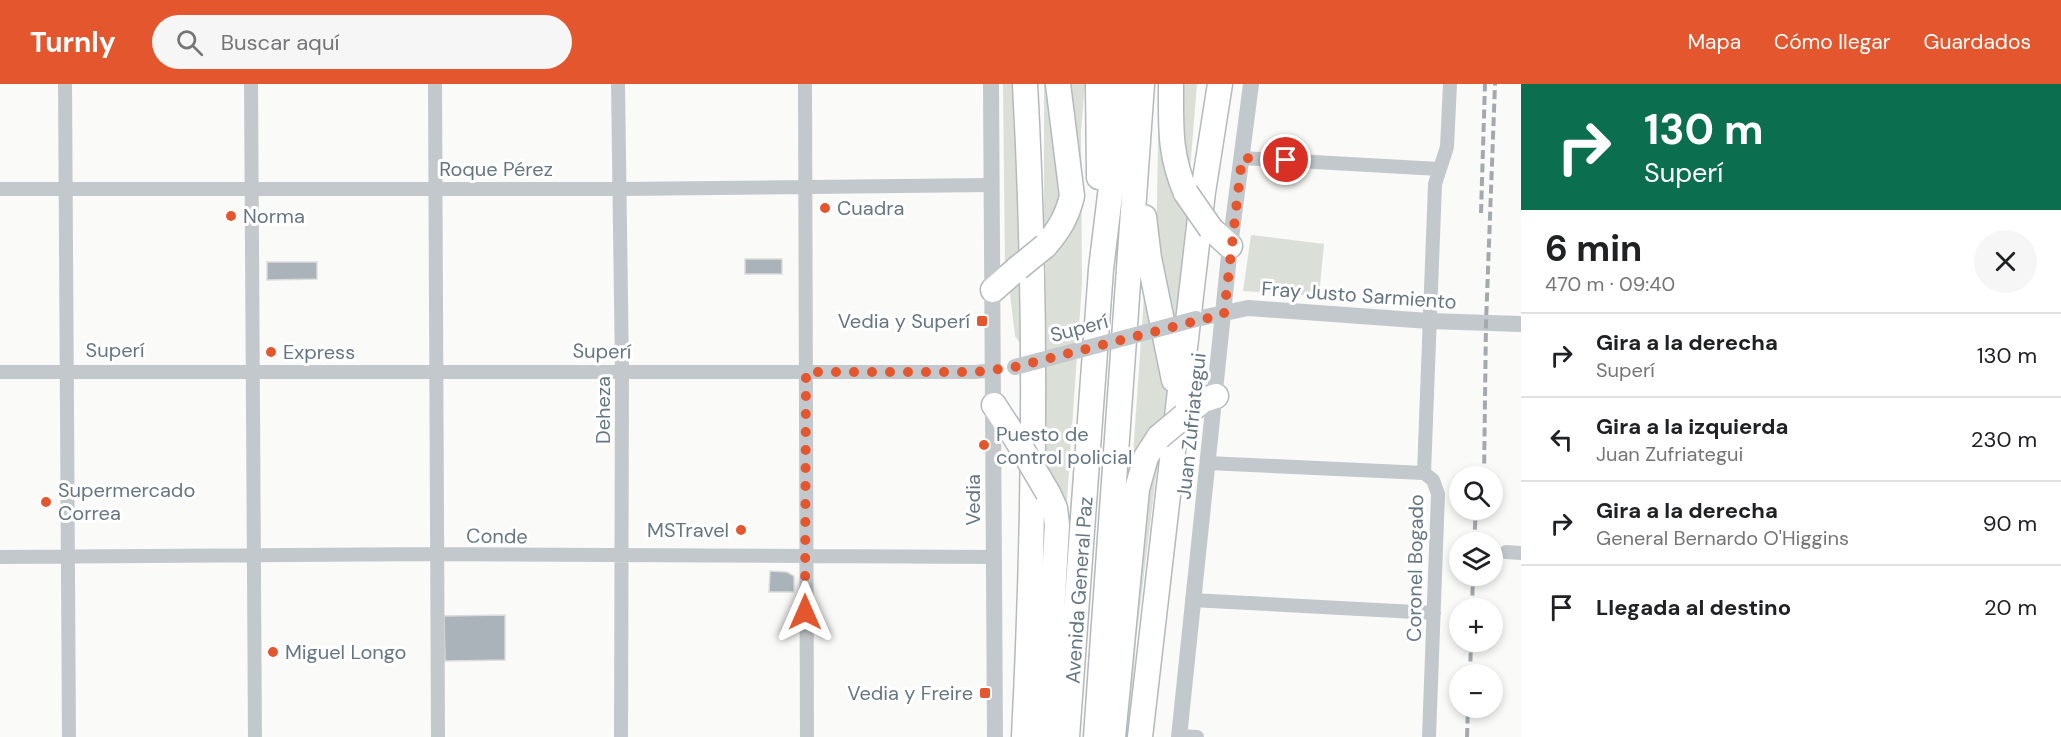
<!DOCTYPE html>
<html lang="es">
<head>
<meta charset="utf-8">
<style>
  :root { --surface:#fff; --page:#f6f6f6; --text:#202124; --muted:#757577; --line:#e0e0e0; --accent:#e4572e }
  body { margin:0; font-family:"DM Sans",sans-serif; background:var(--page); color:var(--text); height:100vh; display:flex; flex-direction:column; font-size:22px; white-space:nowrap }
  * { box-sizing:border-box; margin:0 }
  p { font-size:20px; color:var(--muted) }
  .icon { flex:none; width:33px; height:33px; fill:none; stroke:currentColor; stroke-width:2; stroke-linecap:round; stroke-linejoin:round }
  .map { position:relative; flex:1; overflow:hidden }
  .details { display:flex; flex-direction:column; background:var(--surface); width:540px }
  .details>* { flex:none }
  .guide { background:#0b6e4f; color:#fff; overflow:hidden }
  .tools { position:absolute; left:1449px; top:382px; display:grid; gap:12px }
  .tools a { display:grid; place-items:center; width:54px; height:54px; border-radius:50%; background:var(--surface); box-shadow:0 3px 9px #0003; font-size:30px }
  .pin { position:absolute; display:grid; place-items:center; width:51px; height:51px; color:#fff; margin:-26px; border:3px solid #fff; border-radius:50%; box-shadow:0 2px 6px #0007 }
  .me { position:absolute; width:66px; margin:-33px; rotate:0deg; stroke-linejoin:round; filter:drop-shadow(0 0 4px #0008) }
  .turn { display:flex; align-items:center; gap:21px; height:126px; padding:0 24px; font-size:27px }
  .turn .icon { width:78px; height:78px; stroke-width:2.5 }
  .turn b { display:block; font-size:42px; line-height:51px }
  .round { display:grid; place-items:center; flex:none; width:63px; height:63px; border-radius:32px; background:var(--page) }
  .summary { display:flex; align-items:center; justify-content:space-between; height:102px; padding:0 24px }
  h1 { font-size:36px; font-weight:700; line-height:45px }
  ul { padding:0; list-style:none }
  li { display:flex; align-items:center; gap:18px; height:84px; padding:0 24px; border-top:2px solid var(--line) }
  li div { flex:1 }
  li b { display:block; font-size:22px }
  li em { font-style:normal }
  header { display:flex; align-items:center; gap:36px; box-sizing:border-box; height:84px; padding:0 30px; background:var(--accent); color:#fff }
  header strong { font-size:28px }
  nav { display:flex; gap:33px; margin-inline-start:auto; font-size:21px }
  .search { width:420px; height:54px; background:var(--page); display:flex; align-items:center; gap:15px; box-sizing:border-box; padding:0 21px; border-radius:33px; color:var(--muted); font-size:22px }
  main { display:flex; flex:1; min-height:0 }
  .map>svg:first-child { display:block }
  .green { fill:#dadfd7 }
  .building { fill:#aab3b9; stroke:#dcdcda; stroke-width:1.5 }
  .lines { fill:none; stroke-linecap:round; stroke-linejoin:round }
  .motorway-casing { stroke:#b4b9bd; stroke-width:27 }
  .minor { stroke:#c3c8cc; stroke-width:14 }
  .tertiary { stroke:#c3c8cc; stroke-width:16 }
  .motorway { stroke:#fff; stroke-width:24 }
  .rail { stroke:#a2aab0; stroke-width:4; stroke-dasharray:9 4.5; stroke-linecap:butt }
  .motorway-bridge-casing { stroke:#b4b9bd; stroke-width:27; stroke-linecap:butt }
  .tertiary-bridge { stroke:#c3c8cc; stroke-width:16 }
  .motorway-bridge { stroke:#fff; stroke-width:24 }
  .route { stroke:#e4572e; stroke-width:10; stroke-dasharray:0 18 }
  .poi-dot { fill:#e4572e; stroke:#fff; stroke-width:2 }
  .labels { text-anchor:middle; dominant-baseline:central; stroke-width:6; stroke-linejoin:round; paint-order:stroke }
  .street-label { font-size:20px; fill:#657683; stroke:#fff }
  .poi-label { font-size:20px; fill:#657683; stroke:#fff; text-anchor:start }
</style>
</head>
<body>
<header>
<strong>Turnly</strong>
<div class="search"><svg class="icon" aria-label="search" viewBox="0 0 24 24"><circle cx="10" cy="10" r="6"/><path d="M15 15l6 6"/></svg>Buscar aquí</div>
<nav><a>Mapa</a><a>Cómo llegar</a><a>Guardados</a></nav>
</header>
<main>
<div class="map">
<svg width="1521" height="653" viewBox="0 0 1521 653">
  <rect width="100%" height="100%" fill="#fafaf8"/>
  <path class="green" d="M1003,0H1014L1019,173L1005,181Z
    M1044,0H1052L1064,113L1044,152Z
    M1066,0H1085L1081,47L1082,200L1064,458L1043,386L1046,170L1064,153Z
    M1159,0H1163L1190,124L1178,253L1156,176Z
    M1177,0H1197L1189,98Z
    M1251,151L1324,160L1319,212L1243,207Z
    M1019,193L1022,262L1015,252L1010,210Z
    M1145,198C1152,234 1174,306 1164,339C1158,360 1141,381 1131,400Z
    M1159,367L1136,556L1129,653H1120L1150,386Z"/>
  <path class="building" d="M745,175H782V190H745Z
    M267,178H317V195L267,196Z
    M770,487L787,488L794,492V508H769Z
    M505,531V576L445,577L444,532Z"/>
  <g class="lines">
    <defs>
      <path id="motorway" d="M1098,0L1099,93
        M1171,0C1171,41 1169,71 1186,109
        M1144,133L1149,174L1174,296
        M1211,145L1230,162
        M1045,162C1059,146 1067,133 1072,112L1058,0
        M993,206L1018,184
        M994,321L1018,358
        M1184,332L1203,316L1216,312
        M1024,653C1035,436 1037,217 1025,0
        M1045,653L1057,441L1055,424L1048,409
        M1067,653L1101,185L1115,70L1119,0
        M1096,653L1142,0
        M1113,653L1137,405L1146,373L1159,353
        M1140,653L1203,108L1220,0"/>
    </defs>
    <use href="#motorway" class="motorway-casing"/>
    <path class="minor" d="M65,0L69,653
      M251,0L255,653
      M435,0L438,653
      M618,0L622,288L621,653
      M805,0L807,653
      M1242,74L1439,85
      M0,105H621L992,101
      M0,288H976L994,286
      M1208,379L1424,389
      M1424,389L1435,100L1447,63L1450,0
      M1424,389L1433,396L1438,410L1429,653
      M1506,468L1521,469
      M0,473L438,470L994,473
      M1192,516L1434,529
      M1179,652L1197,653"/>
    <path class="tertiary" d="M991,0L995,653
      M1196,235L1248,224L1429,237L1521,240
      M1179,653L1230,162L1251,0"/>
    <use href="#motorway" class="motorway"/>
    <path class="rail" d="M1481,129L1485,0
      M1484,393L1486,239L1495,0
      M1474,459L1476,426
      M1472,525L1473,492
      M1470,591L1471,558
      M1467,653L1468,624"/>
    <defs>
      <path id="motorway-bridge" d="M1186,109L1211,145
        M1018,184L1045,162
        M1159,353L1184,332
        M1018,358L1048,409"/>
    </defs>
    <use href="#motorway-bridge" class="motorway-bridge-casing"/>
    <path class="tertiary-bridge" d="M1015,283L1196,235"/>
    <use href="#motorway-bridge" class="motorway-bridge"/>
  </g>
  <g class="lines">
    <path class="route" d="M805,528L806,288H976L1015,283L1224,230L1242,74L1286,76"/>
  </g>
  <g class="poi-dot">
    <circle cx="825" cy="124" r="6"/>
    <circle cx="231" cy="132" r="6"/>
    <rect x="976" y="231" width="12" height="12" rx="3"/>
    <circle cx="271" cy="268" r="6"/>
    <circle cx="984" cy="361" r="6"/>
    <circle cx="46" cy="418" r="6"/>
    <circle cx="741" cy="446" r="6"/>
    <circle cx="273" cy="568" r="6"/>
    <rect x="979" y="603" width="12" height="12" rx="3"/>
  </g>
  <g class="labels">
    <g class="street-label">
      <text x="496" y="85">Roque Pérez</text>
      <text transform="translate(1359 211) rotate(4)">Fray Justo Sarmiento</text>
      <text transform="translate(1079 244) rotate(-15)">Superí</text>
      <text x="115" y="266">Superí</text>
      <text transform="translate(602 267) rotate(1)">Superí</text>
      <text transform="translate(603 326) rotate(-90)">Deheza</text>
      <text transform="translate(1191 342) rotate(-84)">Juan Zufriategui</text>
      <text transform="translate(973 416) rotate(-90)">Vedia</text>
      <text transform="translate(497 452) rotate(1)">Conde</text>
      <text transform="translate(1415 484) rotate(-89)">Coronel Bogado</text>
      <text transform="translate(1079 506) rotate(-86)">Avenida General Paz</text>
    </g>
    <g class="poi-label">
      <text x="837" y="124">Cuadra</text>
      <text x="243" y="132">Norma</text>
      <text x="970" y="237" text-anchor="end">Vedia y Superí</text>
      <text x="283" y="268">Express</text>
      <text x="996" y="350">Puesto de<tspan x="996" dy="23">control policial</tspan></text>
      <text x="58" y="406">Supermercado<tspan x="58" dy="23">Correa</tspan></text>
      <text x="729" y="446" text-anchor="end">MSTravel</text>
      <text x="285" y="568">Miguel Longo</text>
      <text x="973" y="609" text-anchor="end">Vedia y Freire</text>
    </g>
  </g>
</svg>
<div class="tools">
<a><svg class="icon" aria-label="search" viewBox="0 0 24 24"><circle cx="10" cy="10" r="6"/><path d="M15 15l6 6"/></svg></a>
<a><svg class="icon" aria-label="layers" viewBox="0 0 24 24"><path d="M12 4l9 5-9 5-9-5zM3 14l9 5 9-5"/></svg></a>
<a>+</a>
<a>−</a>
</div>
<div class="pin" style="left:1286px;top:76px;background:#d93025"><svg class="icon" aria-label="arrive" viewBox="0 0 24 24"><path d="M6 21V4h12l-3 4 3 4H6"/></svg></div>
<svg class="me" style="left:805px;top:528px" viewBox="-20 -20 40 40"><path d="M0-17L14 15 0 8-14 15z" fill="#e4572e" stroke="#fff" stroke-width="4"/></svg>
</div>
<section class="details">
<div class="guide">
<div class="turn"><svg class="icon" aria-label="right" viewBox="0 0 24 24"><path d="M7 20v-9h11M14 6l5 5-5 5"/></svg><div><b>130 m</b>Superí</div></div>
</div>
<div class="summary"><div><h1>6 min</h1><p>470 m · 09:40</p></div><a class="round"><svg class="icon" aria-label="close" viewBox="0 0 24 24"><path d="M6 6l12 12M18 6L6 18"/></svg></a></div>
<ul>
<li><svg class="icon" aria-label="right" viewBox="0 0 24 24"><path d="M7 20v-9h11M14 6l5 5-5 5"/></svg><div><b>Gira a la derecha</b><p>Superí</p></div><em>130 m</em></li>
<li><svg class="icon" aria-label="left" viewBox="0 0 24 24"><path d="M17 20v-9H6M10 6l-5 5 5 5"/></svg><div><b>Gira a la izquierda</b><p>Juan Zufriategui</p></div><em>230 m</em></li>
<li><svg class="icon" aria-label="right" viewBox="0 0 24 24"><path d="M7 20v-9h11M14 6l5 5-5 5"/></svg><div><b>Gira a la derecha</b><p>General Bernardo O'Higgins</p></div><em>90 m</em></li>
<li><svg class="icon" aria-label="arrive" viewBox="0 0 24 24"><path d="M6 21V4h12l-3 4 3 4H6"/></svg><div><b>Llegada al destino</b></div><em>20 m</em></li>
</ul>
</section>
</main>
</body>
</html>
